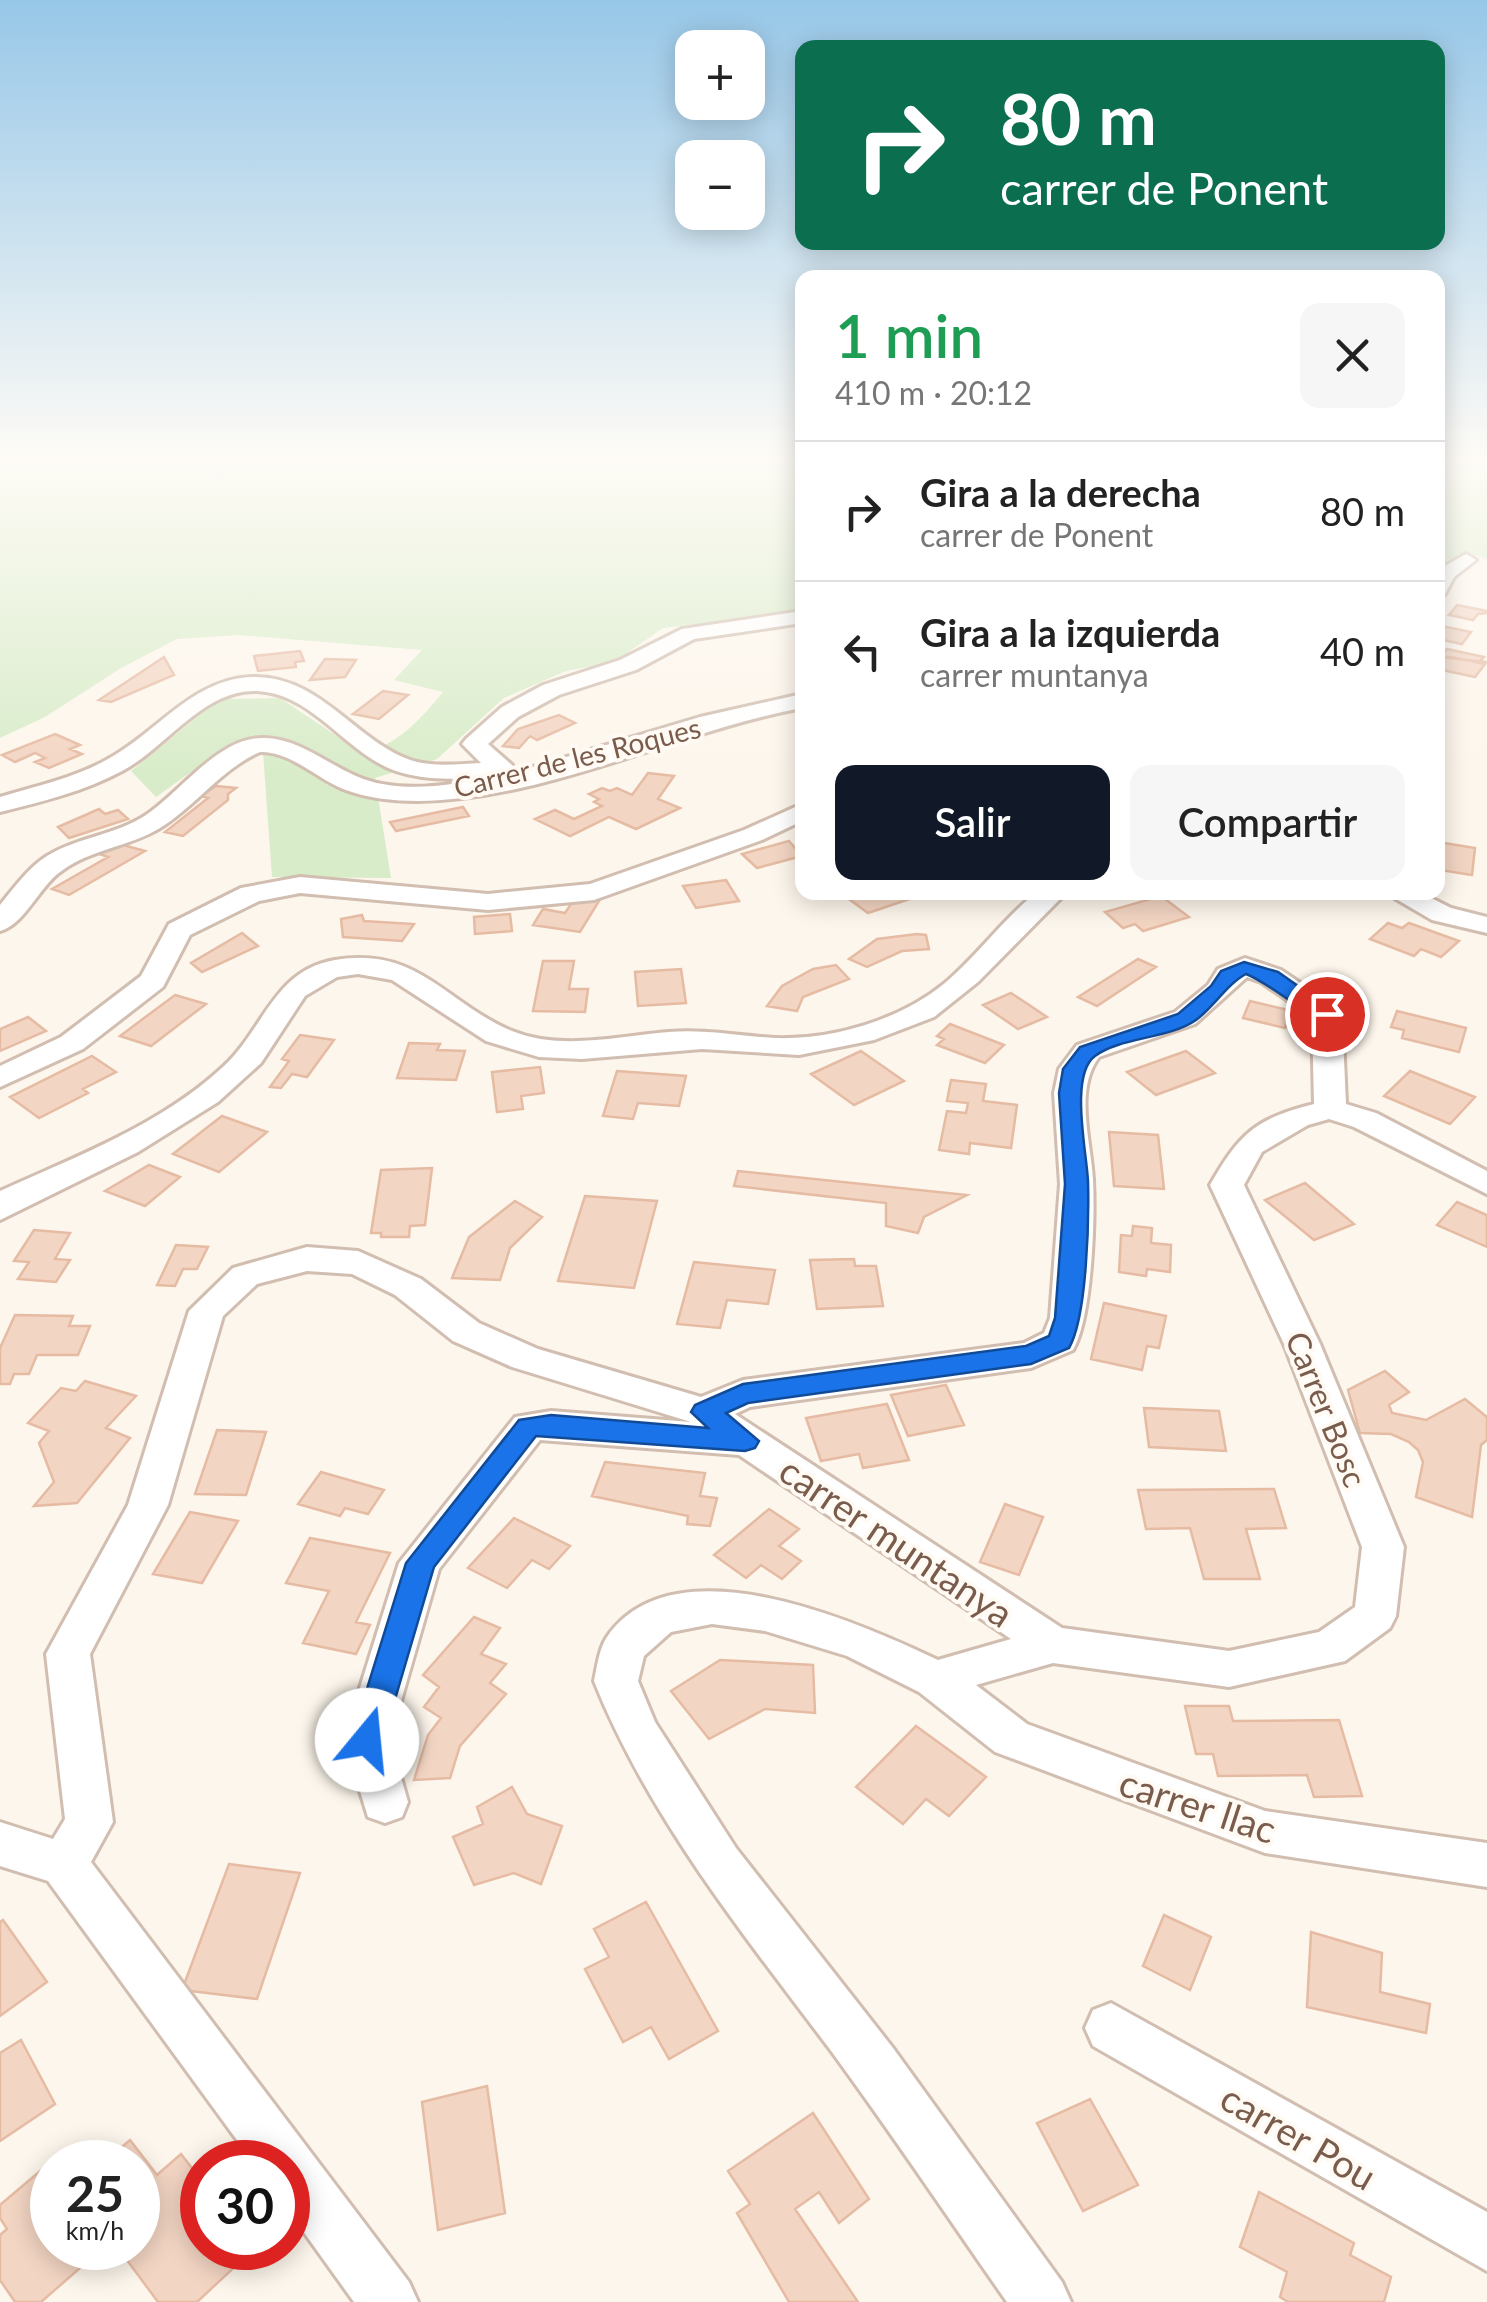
<!DOCTYPE html>
<html lang="es">
<head>
<meta charset="utf-8">
<style>
  :root { --surface:#fff; --page:#f6f6f6; --text:#222; --muted:#767676; --line:#e0e0e0; --accent:#111827 }
  body { margin:0; font-family:Lato,sans-serif; background:var(--page); color:var(--text); height:100vh; display:flex; flex-direction:column; font-size:38px; white-space:nowrap }
  * { box-sizing:border-box; margin:0 }
  p { font-size:32px; color:var(--muted) }
  .icon { flex:none; width:55px; height:55px; fill:none; stroke:currentColor; stroke-width:2; stroke-linecap:round; stroke-linejoin:round }
  .map { position:relative; flex:1; overflow:hidden }
  .details { position:absolute; left:795px; top:270px; width:650px; height:630px; display:flex; flex-direction:column; background:var(--surface); border-radius:20px; box-shadow:0 5px 25px #0003 }
  .details>* { flex:none }
  .guide { position:absolute; left:795px; top:40px; width:650px; height:210px; border-radius:20px; box-shadow:0 5px 25px #0003; background:#0b6e4f; color:#fff; overflow:hidden }
  .buttons { position:absolute; left:675px; top:30px; display:grid; gap:20px }
  .buttons a { display:grid; place-items:center; width:90px; height:90px; border-radius:20px; background:var(--surface); box-shadow:0 5px 25px #0003; font-size:50px }
  .speed { position:absolute; left:30px; top:2140px; display:flex; gap:20px; font-size:50px; font-weight:700; text-align:center }
  .speed>* { display:grid; place-content:center; width:130px; height:130px; border-radius:50%; background:var(--surface); box-shadow:0 5px 25px #0003; line-height:1 }
  .speed small { font-size:25px; font-weight:400 }
  .speed .limit { border:15px solid #d22; background:#fff; color:#111 }
  .pin { position:absolute; display:grid; place-items:center; width:85px; height:85px; color:#fff; margin:-42px; border:5px solid #fff; border-radius:50%; box-shadow:0 2px 10px #0007 }
  .me { position:absolute; width:110px; margin:-55px; rotate:17deg; stroke-linejoin:round; filter:drop-shadow(0 0 8px #0008) }
  .turn { display:flex; align-items:center; gap:35px; height:210px; padding:0 40px; font-size:45px }
  .turn .icon { width:130px; height:130px; stroke-width:2.5 }
  .turn b { display:block; font-size:70px; line-height:85px }
  .round { display:grid; place-items:center; flex:none; width:105px; height:105px; border-radius:20px; background:var(--page) }
  .headline { display:flex; align-items:center; justify-content:space-between; height:170px; padding:0 40px }
  h1 { font-size:60px; font-weight:600; line-height:75px; color:#1e9e55 }
  .cta { display:flex; gap:20px; margin-top:auto; padding:20px 40px }
  .cta a { flex:1; height:115px; border-radius:20px; background:var(--accent); color:#fff; font-size:40px; font-weight:600; line-height:115px; text-align:center }
  .cta a+a { background:var(--page); color:var(--text) }
  ul { padding:0; list-style:none }
  li { display:flex; align-items:center; gap:30px; height:140px; padding:0 40px; border-top:2px solid var(--line) }
  li div { flex:1 }
  li b { display:block; font-size:38px }
  li em { font-style:normal }
  .map>svg:first-child { display:block }
  .green { fill:#d8ecc9 }
  .lines { fill:none; stroke-linecap:round; stroke-linejoin:round }
  .stream { stroke:#a5d3da; stroke-width:5 }
  .building { fill:#f3d5c3; stroke:#e6bba3; stroke-width:2.5 }
  .street-casing { stroke:#d1beb0; stroke-width:6 }
  .street { fill:#fff; fill-rule:evenodd }
  .route { fill:#1a73e8; stroke:#114b97; stroke-width:2.5 }
  .labels { text-anchor:middle; dominant-baseline:central; stroke-width:8; stroke-linejoin:round; paint-order:stroke }
  .far-street-label { font-size:28px; fill:#7a5c4d; stroke:#fffaf3 }
  .street-label { font-size:32px; fill:#7a5c4d; stroke:#fffaf3 }
  .near-street-label { font-size:38px; fill:#7a5c4d; stroke:#fffaf3 }
</style>
</head>
<body>
<div class="map">
<svg width="1487" height="2302" viewBox="0 0 1487 2302">
  <rect width="100%" height="100%" fill="#fdf6ec"/>
  <path class="green" d="M0,456H802V611L663,628L614,662L566,671L504,698L437,759L375,778L391,878L272,877L263,752L229,745L156,797L131,771L219,699L280,698L364,754C400,742 419,721 443,692L394,680L422,650L239,635L177,639L121,668L45,717L0,738Z
    M1438,456H1487V559L1475,555L1438,564Z"/>
  <g class="lines">
    <path class="stream" d="M222,473L225,456"/>
  </g>
  <path class="building" d="M1457,605L1487,611V613L1478,614L1473,620L1449,615Z
    M1442,626L1471,632L1462,644L1438,639Z
    M1447,649L1484,657L1480,661L1487,662L1440,657Z
    M300,651L304,661L295,662L296,667L258,671L254,656Z
    M164,657L174,675L111,702L99,700Z
    M1440,657H1451L1485,664L1475,677L1438,669Z
    M325,659L356,660L345,677L310,680Z
    M383,691L408,695L379,719L353,714Z
    M559,715L575,723L537,740L530,736L519,748L503,746L518,729Z
    M55,734L80,745L70,749L82,754L49,768L35,762L45,758L35,753L15,762L2,755Z
    M648,773L674,776L658,799L680,808L636,829L609,817L570,836L535,819L555,810L574,819L602,806L594,802L599,799L589,794L602,788L610,791L617,788L632,795Z
    M216,786L236,788L228,794V800L183,836L165,832L208,798L201,796Z
    M463,807L469,816L396,831L390,822Z
    M99,809L105,814L118,810L128,819L69,838L58,827Z
    M789,841L802,856L757,868L742,854Z
    M1438,842L1475,848L1472,875L1440,870Z
    M123,845L145,851L69,895L52,889L108,857L97,853Z
    M726,880L739,901L696,908L683,886Z
    M868,892H927V893L868,913L849,899Z
    M1161,896L1189,917L1143,931L1135,924L1123,928L1105,912Z
    M575,898L599,901L580,932L533,925L543,909L565,913Z
    M510,914L512,931L475,934L474,917Z
    M362,915L364,921L414,924L402,941L343,937L341,919Z
    M1388,923L1402,928L1409,923L1459,941L1441,957L1421,949L1414,956L1370,939Z
    M242,933L258,946L202,972L191,963Z
    M917,934L926,935L929,949L902,951L867,967L849,959L877,939Z
    M1138,959L1156,967L1097,1006L1078,997Z
    M543,961H574L569,989H588L585,1012L533,1011Z
    M836,965L849,979L803,997L797,1011L767,1006L782,986L813,969Z
    M681,969L686,1003L638,1006L635,972Z
    M1011,993L1047,1017L1018,1029L983,1005Z
    M175,995L206,1004L151,1046L120,1036Z
    M1250,1001L1292,1011L1285,1028L1243,1018Z
    M1397,1011L1466,1028L1459,1052L1402,1038L1404,1030L1391,1027Z
    M28,1017L46,1031L0,1051V1029Z
    M950,1024L1004,1045L985,1063L937,1045L944,1039L937,1036Z
    M300,1035L334,1040L307,1077L292,1074L281,1088L270,1087L289,1061L282,1059Z
    M409,1043L440,1044L437,1050L465,1051L456,1080L397,1078Z
    M861,1051L904,1081L854,1105L811,1074Z
    M1186,1051L1215,1073L1156,1095L1127,1072Z
    M92,1056L116,1072L83,1089L88,1093L39,1118L10,1097Z
    M540,1067L544,1093L521,1096L523,1109L497,1112L492,1072Z
    M617,1071L686,1076L679,1106L638,1103L633,1119L603,1116Z
    M1410,1071L1475,1097L1450,1124L1384,1096Z
    M951,1080L986,1084L983,1101L1017,1105L1011,1148L970,1143L969,1154L939,1150L947,1111L966,1113L968,1103L947,1101Z
    M222,1116L267,1132L219,1172L173,1154Z
    M1109,1132L1158,1135L1164,1189L1114,1186Z
    M149,1165L180,1177L145,1206L105,1191Z
    M432,1168L425,1225L410,1226L409,1237H381V1233H371L381,1170Z
    M738,1171L967,1195L924,1217L918,1233L886,1226V1203L734,1186Z
    M1305,1183L1354,1224L1314,1240L1265,1200Z
    M585,1196L657,1201L634,1288L558,1281Z
    M515,1201L542,1217L510,1248L500,1280L452,1278L469,1237Z
    M1457,1202L1487,1215V1247L1437,1225Z
    M1133,1226L1152,1228L1151,1243L1171,1245L1170,1272L1147,1269L1146,1276L1119,1272L1121,1235L1132,1236Z
    M34,1230L70,1233L55,1259L70,1260L56,1282L18,1279L29,1262L14,1261Z
    M176,1245L208,1247L197,1269H183L175,1286L157,1285Z
    M854,1259L855,1266H876L883,1306L817,1309L810,1260Z
    M694,1262L775,1270L768,1304L727,1300L720,1328L677,1324Z
    M1104,1303L1166,1316L1159,1348L1147,1346L1142,1370L1091,1359Z
    M15,1315L73,1316L69,1326H90L78,1355H37L29,1374H14L10,1384H0V1348Z
    M1385,1371L1409,1392L1389,1405L1392,1413L1426,1420L1465,1399L1487,1417V1440L1481,1445L1472,1517L1416,1497L1423,1462L1418,1450L1409,1442L1391,1434L1360,1433L1348,1390Z
    M85,1381L136,1396L106,1428L130,1438L77,1503L34,1506L54,1482L39,1443L49,1431L28,1423L61,1388L76,1391Z
    M946,1385L964,1425L908,1436L891,1395Z
    M887,1404L909,1460L863,1468L859,1454L821,1461L806,1418Z
    M1144,1408L1219,1411L1226,1451L1149,1447Z
    M217,1430L266,1432L246,1495L195,1494Z
    M605,1462L705,1473L700,1496L717,1498L710,1526L687,1524L688,1516L592,1496Z
    M321,1472L384,1490L368,1514L345,1508L340,1516L298,1504Z
    M1274,1489L1286,1528L1246,1529L1260,1579H1204L1190,1528L1146,1529L1138,1490Z
    M1005,1504L1043,1517L1019,1575L980,1562Z
    M769,1509L799,1529L779,1546L801,1561L782,1579L761,1565L746,1578L714,1555Z
    M190,1512L238,1521L202,1583L153,1574Z
    M514,1518L570,1546L549,1569L532,1560L507,1588L468,1568Z
    M310,1538L390,1553L356,1622L370,1625L356,1654L303,1643L329,1591L286,1583Z
    M474,1617L500,1628L481,1654L506,1664L490,1683L506,1694L460,1746L450,1778L414,1780L428,1735L441,1718L424,1707L439,1687L423,1675Z
    M720,1660L813,1665L815,1713L765,1709L709,1739L671,1691Z
    M1185,1706H1229L1233,1721L1339,1720L1362,1796L1314,1797L1307,1775L1218,1776L1213,1754H1196Z
    M916,1726L986,1777L949,1816L926,1799L903,1824L856,1787Z
    M512,1787L527,1814L562,1826L541,1884L514,1873L474,1885L453,1837L483,1824L477,1807Z
    M229,1864L300,1873L257,1999L182,1990Z
    M646,1902L718,2031L669,2059L651,2027L623,2042L585,1969L609,1957L594,1929Z
    M1164,1915L1211,1937L1190,1990L1143,1966Z
    M3,1920L47,1982L0,2016V1922Z
    M1311,1932L1382,1953L1380,1992L1430,2004L1426,2033L1307,2007Z
    M21,2040L55,2104L0,2141V2053Z
    M487,2086L505,2213L438,2230L422,2102Z
    M1090,2099L1138,2185L1083,2211L1037,2123Z
    M813,2113L869,2199L839,2223L819,2192L795,2209L858,2302H789L737,2213L750,2204L728,2171Z
    M130,2140L157,2175L181,2154L202,2181V2248H255L197,2302H158L118,2248H138V2162H104Z
    M65,2150L74,2162H52V2248H103L41,2302H15L0,2280V2235L7,2229L0,2218V2205Z
    M1259,2192L1354,2243L1350,2255L1391,2277L1384,2302H1288L1280,2297L1287,2272L1240,2247Z"/>
  <g class="lines">
    <defs>
      <path id="street" d="M1466,554L1476,560L1454,577L1445,594L1438,596V570Z
        M802,611V623L694,639L636,670L559,695L518,717L488,744L512,765L513,773L700,717L802,694V708C675,732 550,799 418,801C393,801 366,798 343,789C316,778 290,751 260,752C221,769 196,806 160,828C129,847 90,849 60,872C39,887 24,925 0,931V905C14,888 28,868 47,856C78,837 116,835 146,815C181,792 219,736 265,738C299,739 326,763 356,776C396,794 450,786 491,777C456,779 419,782 386,767C342,746 309,693 257,691C203,689 166,748 122,771C85,791 41,802 0,812V797C36,786 75,778 108,759C157,733 192,679 252,677C317,675 351,735 405,758C428,768 457,764 481,763L462,744L466,739L502,707L543,685L620,660L682,629Z
        M802,804V821L762,840L594,900L488,910L300,893L259,901L190,935L163,987L83,1049L0,1087V1066L61,1037L141,976L169,924L241,888L300,877L488,894L590,884L744,830Z
        M1037,892H1067L978,982L934,1017L874,1040L799,1055L702,1049L582,1059L539,1057L486,1041L392,980L358,974L337,977L305,996L261,1063L218,1102L138,1152L0,1220V1191C77,1156 161,1125 224,1066C264,1029 274,970 335,960C418,946 445,1003 512,1031C561,1051 618,1036 669,1032C705,1029 739,1036 775,1038C833,1040 900,1020 945,983C978,955 1003,919 1037,892Z
        M1384,892H1419L1451,908L1487,917V933L1432,920Z
        M1245,958L1281,970L1337,1008L1342,1014L1346,1104L1376,1113L1487,1171V1194L1354,1127L1329,1119L1308,1125L1262,1152L1244,1185L1320,1344L1404,1547L1396,1616L1390,1628L1345,1661L1229,1687L1053,1663L976,1685L1027,1724L1265,1811L1487,1843V1887L1265,1853L995,1752L919,1692L847,1656L765,1631L712,1624L671,1632L644,1656L638,1681L655,1722L736,1848L893,2048L1062,2282L1071,2302H1007C949,2219 892,2134 832,2052C744,1935 649,1818 594,1681C597,1667 599,1649 607,1637C674,1540 858,1622 938,1660L1011,1639L739,1455L540,1440L439,1569L390,1739L408,1802L402,1817L385,1823L368,1817L344,1739L399,1563L515,1417L551,1411L691,1422L512,1367L453,1341L395,1295L352,1274L307,1271L257,1284L223,1316L168,1505L90,1654L113,1822L91,1862L409,2282L418,2302H354L288,2210V2162H253L48,1881L0,1866V1822L53,1839L65,1819L46,1654L128,1505L189,1311L233,1268L307,1247L358,1251L421,1279L479,1323L538,1349L701,1397L743,1380L1024,1343L1044,1333L1050,1318L1060,1184L1054,1093L1059,1069L1077,1045L1175,1012L1208,985L1218,969ZM1247,977L1261,982L1312,1017L1314,1104C1255,1119 1240,1133 1210,1185L1284,1344L1362,1547L1355,1607L1319,1632L1229,1651L1062,1628L735,1414L750,1407L1031,1368L1073,1350C1092,1317 1095,1219 1093,1180C1091,1141 1074,1090 1099,1057L1195,1024Z
        M1111,2003L1487,2212V2271L1093,2046L1085,2028L1093,2010Z"/>
    </defs>
    <use href="#street" class="street-casing"/>
    <use href="#street" class="street"/>
  </g>
  <linearGradient id="sky" x2="0" y2="1"><stop stop-color="#97c7e8"/><stop offset="0.59" stop-color="#fefbf6"/><stop offset="1" stop-color="#fefbf6" stop-opacity="0"/></linearGradient>
  <rect width="1487" height="778" fill="url(#sky)"/>
  <path class="route" d="M1244,962L1278,972L1338,1014L1335,1019C1312,1023 1271,983 1246,974C1227,984 1214,1007 1196,1020C1169,1039 1120,1037 1095,1056C1069,1075 1087,1153 1088,1182C1089,1220 1087,1317 1069,1348L1031,1364L748,1403L726,1413L759,1441L755,1448L745,1451L536,1436L434,1567L383,1740L378,1749L367,1753L356,1749L351,1740L406,1563L519,1420L551,1415L708,1428L691,1412L695,1405L743,1384L1026,1346L1049,1336L1055,1318L1065,1184L1059,1093L1063,1069L1080,1047L1178,1014L1211,986L1221,971Z"/>
  <g class="labels">
    <g class="far-street-label">
      <text transform="translate(577 757) rotate(-14)">Carrer de les Roques</text>
    </g>
    <g class="street-label">
      <text transform="translate(1327 1409) rotate(68)">Carrer Bosc</text>
    </g>
    <g class="near-street-label">
      <text transform="translate(897 1541) rotate(34)">carrer muntanya</text>
      <text transform="translate(1198 1805) rotate(18)">carrer llac</text>
      <text transform="translate(1299 2136) rotate(30)">carrer Pou</text>
    </g>
  </g>
</svg>
<div class="buttons">
<a>+</a>
<a>−</a>
</div>
<div class="speed"><div>25<small>km/h</small></div><div class="limit">30</div></div>
<div class="pin" style="left:1327px;top:1014px;background:#d93025"><svg class="icon" aria-label="arrive" viewBox="0 0 24 24"><path d="M6 21V4h12l-3 4 3 4H6"/></svg></div>
<svg class="me" style="left:367px;top:1740px" viewBox="-20 -20 40 40"><circle r="19" fill="#fff"/><path d="M0-13L10 11 0 6-10 11z" fill="#1a73e8"/></svg>
<div class="guide">
<div class="turn"><svg class="icon" aria-label="right" viewBox="0 0 24 24"><path d="M7 20v-9h11M14 6l5 5-5 5"/></svg><div><b>80 m</b>carrer de Ponent</div></div>
</div>
<section class="details">
<div class="headline"><div><h1>1 min</h1><p>410 m · 20:12</p></div><a class="round"><svg class="icon" aria-label="close" viewBox="0 0 24 24"><path d="M6 6l12 12M18 6L6 18"/></svg></a></div>
<ul>
<li><svg class="icon" aria-label="right" viewBox="0 0 24 24"><path d="M7 20v-9h11M14 6l5 5-5 5"/></svg><div><b>Gira a la derecha</b><p>carrer de Ponent</p></div><em>80 m</em></li>
<li><svg class="icon" aria-label="left" viewBox="0 0 24 24"><path d="M17 20v-9H6M10 6l-5 5 5 5"/></svg><div><b>Gira a la izquierda</b><p>carrer muntanya</p></div><em>40 m</em></li>
</ul>
<div class="cta"><a>Salir</a><a>Compartir</a></div>
</section>
</div>
</body>
</html>
